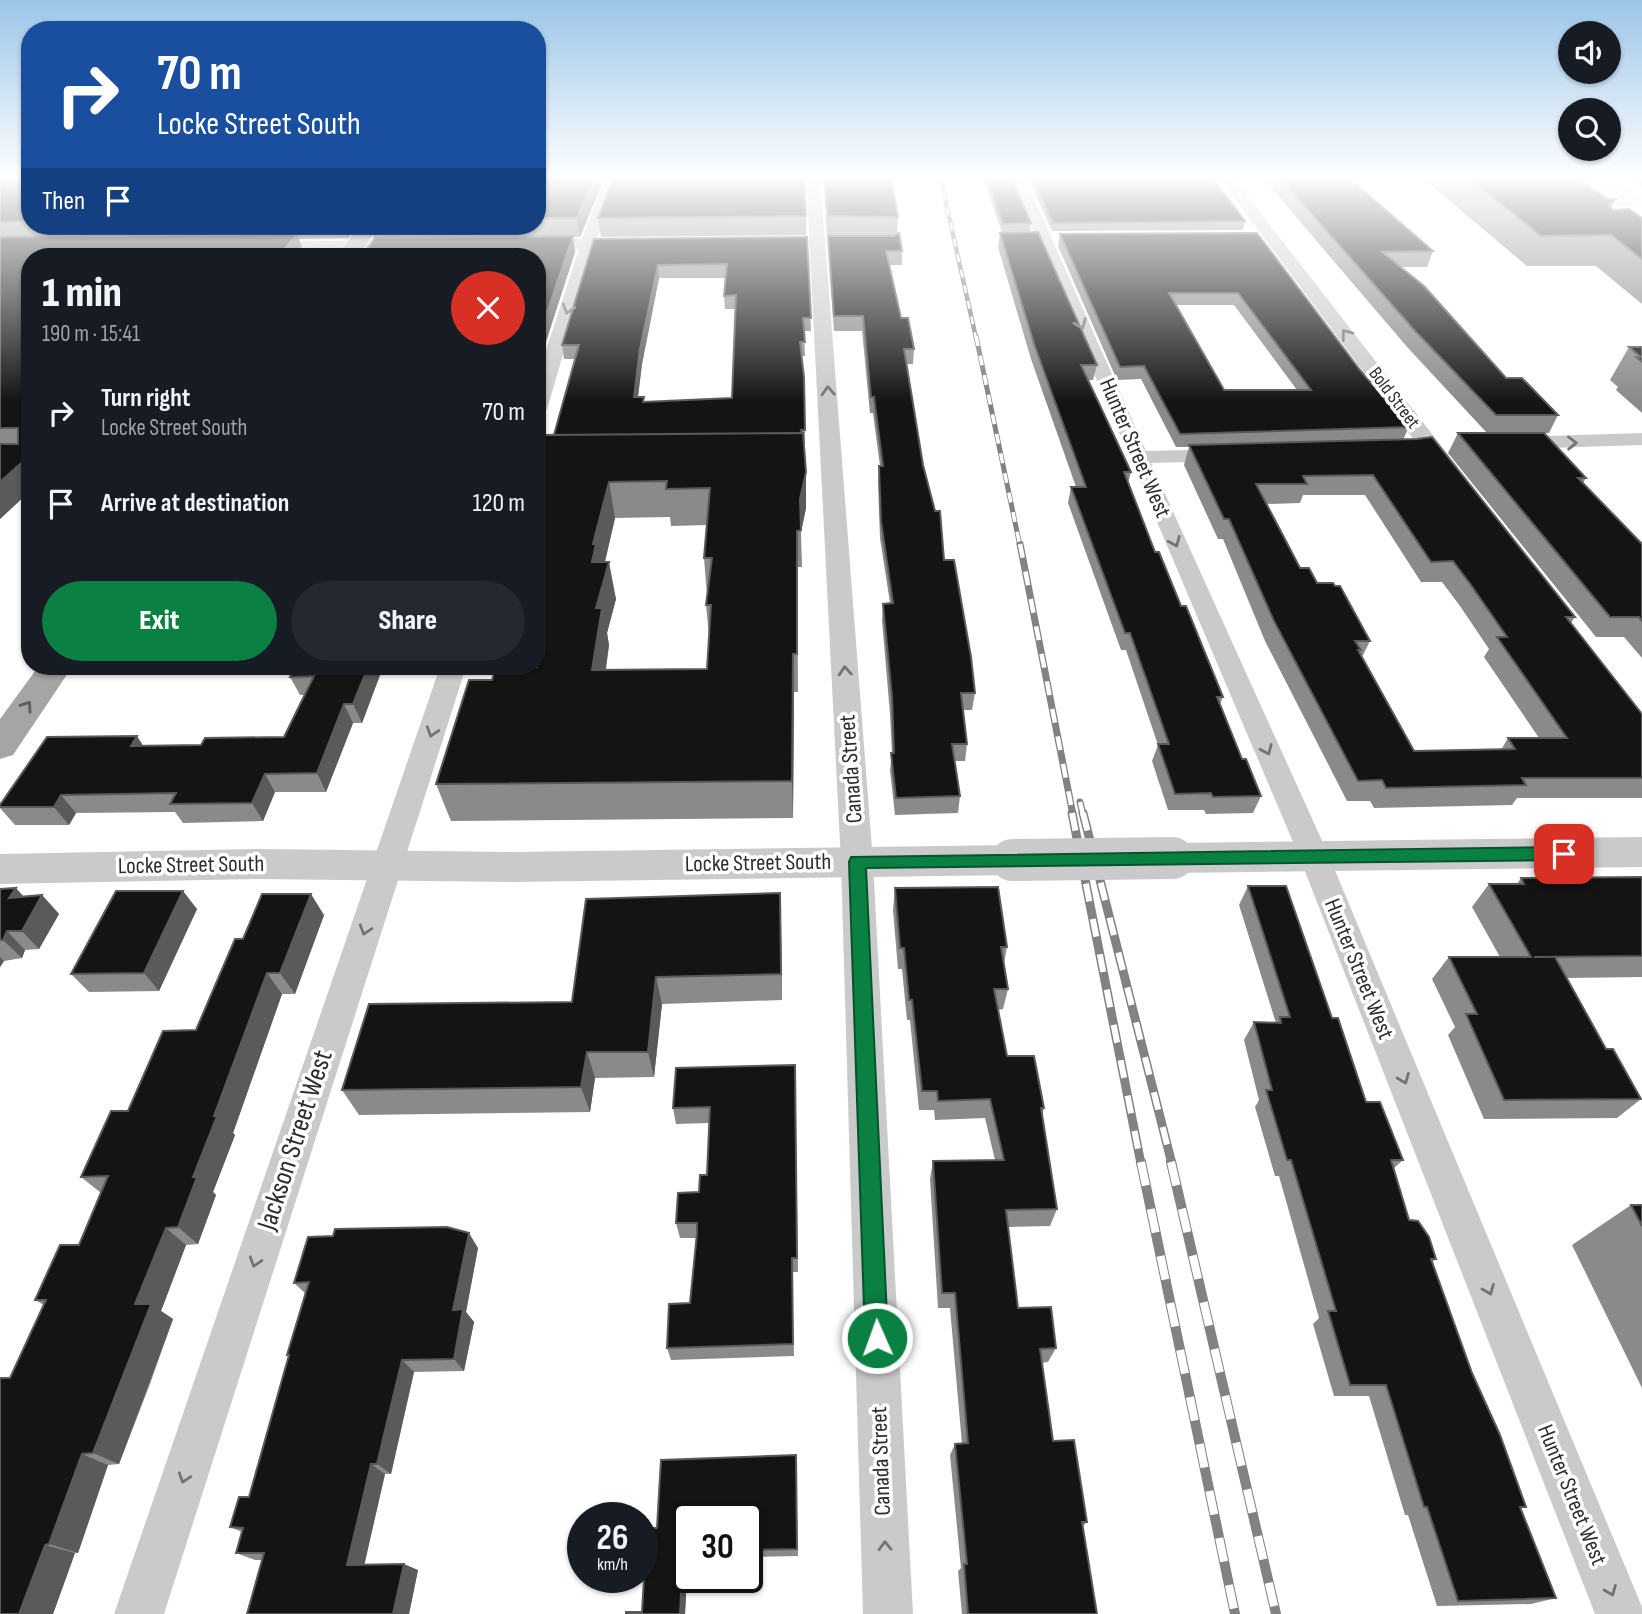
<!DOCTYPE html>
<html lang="en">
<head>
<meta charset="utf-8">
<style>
  :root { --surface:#171b24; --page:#242831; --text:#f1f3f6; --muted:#9ea1a6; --accent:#0b8043 }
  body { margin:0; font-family:"Sofia Sans Condensed",sans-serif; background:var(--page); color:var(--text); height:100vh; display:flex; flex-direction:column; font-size:26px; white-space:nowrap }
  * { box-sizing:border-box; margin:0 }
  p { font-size:23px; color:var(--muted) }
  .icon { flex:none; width:38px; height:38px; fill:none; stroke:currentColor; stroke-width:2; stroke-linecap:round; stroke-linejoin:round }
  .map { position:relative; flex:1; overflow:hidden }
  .drawer { position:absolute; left:21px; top:248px; width:525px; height:427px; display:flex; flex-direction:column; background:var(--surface); border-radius:28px; box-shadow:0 2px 5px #0004 }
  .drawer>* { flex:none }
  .guide { position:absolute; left:21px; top:21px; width:525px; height:214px; border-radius:28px; box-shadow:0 2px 5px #0004; background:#1a4fa0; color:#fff; overflow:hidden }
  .buttons { position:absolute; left:1558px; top:21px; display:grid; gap:14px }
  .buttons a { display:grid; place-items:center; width:63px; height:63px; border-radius:50%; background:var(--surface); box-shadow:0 2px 5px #0004; font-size:35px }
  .speed { position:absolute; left:567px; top:1502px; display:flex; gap:14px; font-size:35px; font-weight:700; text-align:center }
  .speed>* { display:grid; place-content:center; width:91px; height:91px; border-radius:50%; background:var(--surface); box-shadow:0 2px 5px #0004; line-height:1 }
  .speed small { font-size:18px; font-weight:400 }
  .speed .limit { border:4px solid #111; border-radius:10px; background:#fff; color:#111 }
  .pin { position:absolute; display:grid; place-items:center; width:60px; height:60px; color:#fff; margin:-30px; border-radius:14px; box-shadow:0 4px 10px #0006 }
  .me { position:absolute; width:77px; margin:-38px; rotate:358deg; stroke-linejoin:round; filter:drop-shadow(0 0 5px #0008) }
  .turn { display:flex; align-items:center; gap:24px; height:147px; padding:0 21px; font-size:32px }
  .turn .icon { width:91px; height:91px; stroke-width:2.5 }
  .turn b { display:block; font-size:49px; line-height:60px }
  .then { display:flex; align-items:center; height:66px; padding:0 21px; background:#0003; gap:14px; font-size:26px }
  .round { display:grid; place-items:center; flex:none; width:74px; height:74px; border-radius:37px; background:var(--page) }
  .headline { display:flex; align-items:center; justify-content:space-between; height:119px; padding:0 21px }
  h1 { font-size:42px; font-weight:800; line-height:52px }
  .action { display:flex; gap:14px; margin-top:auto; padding:14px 21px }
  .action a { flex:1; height:80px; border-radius:42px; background:var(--accent); color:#fff; font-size:28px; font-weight:800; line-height:80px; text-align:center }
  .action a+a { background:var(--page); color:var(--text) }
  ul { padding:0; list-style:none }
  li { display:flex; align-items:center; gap:21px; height:91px; padding:0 21px }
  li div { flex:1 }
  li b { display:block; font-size:26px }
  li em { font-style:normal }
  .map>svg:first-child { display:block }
  .green { fill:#e4eadc }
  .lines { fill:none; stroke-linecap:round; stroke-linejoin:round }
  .minor { fill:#cacaca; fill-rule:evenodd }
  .tertiary { fill:#cacaca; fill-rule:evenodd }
  .primary { fill:#a5a5a5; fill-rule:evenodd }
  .rail-far4-casing { stroke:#828282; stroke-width:4.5 }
  .rail-far3-casing { stroke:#828282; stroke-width:5 }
  .rail-far2-casing { stroke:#828282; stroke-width:7 }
  .rail-far1-casing { stroke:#828282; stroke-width:9 }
  .rail-casing { stroke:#828282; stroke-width:10 }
  .rail-far4 { stroke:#fff; stroke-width:2.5; stroke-dasharray:8; stroke-linecap:butt }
  .rail-far3 { stroke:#fff; stroke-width:3.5; stroke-dasharray:10; stroke-linecap:butt }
  .rail-far2 { stroke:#fff; stroke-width:4.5; stroke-dasharray:14; stroke-linecap:butt }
  .rail-far1 { stroke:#fff; stroke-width:6; stroke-dasharray:18; stroke-linecap:butt }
  .rail { stroke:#fff; stroke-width:8; stroke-dasharray:24; stroke-linecap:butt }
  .tertiary-bridge { stroke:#cacaca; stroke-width:42 }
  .wall { fill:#8a8a8a; fill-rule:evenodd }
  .shaded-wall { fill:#5a5a5a }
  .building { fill:#141414; stroke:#5a5a5a; stroke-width:2; fill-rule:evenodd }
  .oneway { stroke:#747474 }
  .oneway2 { stroke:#5d5d5d }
  .route { fill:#0b8043; stroke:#07532c; stroke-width:2 }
  .labels { text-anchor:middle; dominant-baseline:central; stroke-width:7; stroke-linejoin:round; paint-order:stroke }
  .far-street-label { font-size:19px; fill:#2d2d2d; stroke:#fff }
  .street-label { font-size:23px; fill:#2d2d2d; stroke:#fff }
  .near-street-label { font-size:28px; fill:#2d2d2d; stroke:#fff }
</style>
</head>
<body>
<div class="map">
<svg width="1642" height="1614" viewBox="0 0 1642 1614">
  <rect width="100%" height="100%" fill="#fff"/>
  <path class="green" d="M1614,179L1642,198V206L1610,207L1571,180Z"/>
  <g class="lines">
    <path class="minor" d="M606,176H620L597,239H633L641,244L633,249H594L547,409L537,415V378L579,249H536L528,244L536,239H582Z
      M806,176H820L873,862L913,1614H863L841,862Z
      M1010,176H1024L1146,451L1225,449L1232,451L1235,455L1232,459L1225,461L1151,463L1329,856L1642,1607V1614H1595L1299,856Z
      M1218,176H1232L1456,465L1459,470L1456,475H1440Z
      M409,240L417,245L414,248L259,252L251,247L259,242Z
      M1642,433V445L1515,449L1508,447L1505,443L1508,439L1515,437Z
      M440,667H466L164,1614H114Z"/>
    <path class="tertiary" d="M1642,837V867L1173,873L1159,869L1154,858L1159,847L1173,843Z
      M1012,845L1026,849L1031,860L1026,871L1012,875L513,882L259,879L0,884V854L259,849L513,852Z"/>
    <path class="primary" d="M359,226H379L357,257H337Z
      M38,667H72L13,755L0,759V719Z"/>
    <defs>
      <path id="rail-far4" d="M940,176L976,338"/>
      <path id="rail-far3" d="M976,336L1020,546"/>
      <path id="rail-far2" d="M1020,544L1073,815
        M1080,802L1083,815"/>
      <path id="rail-far1" d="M1072,813L1141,1164
        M1083,813L1172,1164"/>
      <path id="rail" d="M1141,1162L1235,1614
        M1171,1162L1276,1614"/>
    </defs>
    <use href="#rail-far4" class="rail-far4-casing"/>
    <use href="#rail-far3" class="rail-far3-casing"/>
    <use href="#rail-far2" class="rail-far2-casing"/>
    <use href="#rail-far1" class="rail-far1-casing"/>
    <use href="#rail" class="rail-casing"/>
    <use href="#rail-far4" class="rail-far4"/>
    <use href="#rail-far3" class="rail-far3"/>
    <use href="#rail-far2" class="rail-far2"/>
    <use href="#rail-far1" class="rail-far1"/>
    <use href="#rail" class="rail"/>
    <path class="tertiary-bridge" d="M1012,860L1173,858"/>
  </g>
  <path class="wall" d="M0,176H30V226H357L348,238L299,239L304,254L301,257H30V491L0,519Z
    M537,176H605L580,237H573L575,252L540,360H537V257L374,237L371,226H537Z
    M823,176H891L898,217L897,234L902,251V265H889L901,318L914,349L913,364H907L923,465L975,693L972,710H963L967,744L965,761H954L960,796L958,813L895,815L890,770L892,753L890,714L882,620L883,604L890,603L880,538L878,482L879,466H880L873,413H870L862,331H834L828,250V236H857L827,235Z
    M982,176H1011L1031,223L1030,231L1002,232Z
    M1027,176H1211L1245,221L1243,230L1052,231Z
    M1261,176H1348L1433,251L1427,267H1401L1506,378L1558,415L1549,433H1513L1586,478L1583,483L1642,544V658L1624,637H1596L1448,453L1458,433H1487L1408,348Z
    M1420,176H1575L1608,199H1616L1611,208L1613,210L1642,218V304L1596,266H1527Z
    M1626,176H1642V186Z
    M806,216V235L601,237L598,218Z
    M1000,233L1097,365L1093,380H1088L1131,472L1128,483L1155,552L1181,606L1223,697L1220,704L1242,759L1261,796L1253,813L1206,814L1204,810H1168L1152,761L1158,745L1126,650H1121L1068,503L1071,487H1076L1031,359L998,247Z
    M1257,233L1360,370L1409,427L1403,440L1575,617L1571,623L1642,714V798H1517L1512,805L1374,808L1370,801H1347L1265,641L1223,539H1218L1184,465L1189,447H1176L1141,379L1117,380L1058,246L1060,234ZM1176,305H1234L1297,390H1224ZM1303,495H1365L1421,582H1442L1460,606L1489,649L1484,657L1539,738H1508L1501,750L1414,751L1362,657L1370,641L1317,583L1300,568L1266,504L1300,503Z
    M807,237L811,331H804L805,356H801L804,377L805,444H804L806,472V508L801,532L802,567H797L798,692H794L793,818L451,821L436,784L492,680L537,667L575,359H564L562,345L594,239ZM659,278H726L724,296L725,309H736L732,398L644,402V397H638L642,364ZM670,517L671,526L707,525L704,558L707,595L706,605L709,635L707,669L606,670L609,645L607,633L616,599L605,562L615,518Z
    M1629,347H1642V413L1616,390L1618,387L1610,380Z
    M383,667L362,723H353L326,792H275L263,821L183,823L175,812L76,813L69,825H15L0,808V805L143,746L201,745L284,737L304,695H300L290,677Z
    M1642,877V977L1567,978L1606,1049L1641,1099L1617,1118L1484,1119L1448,1035L1455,1027L1432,979L1449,957H1500L1472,907L1489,884H1517L1521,878Z
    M1248,886L1332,1018L1366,1102L1403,1160L1393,1169L1409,1220L1436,1259L1432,1262L1472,1373L1526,1507L1520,1509L1556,1598L1531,1604L1437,1606L1408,1515H1405L1369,1396H1334L1313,1324L1319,1318L1279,1176H1275L1255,1107L1259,1100L1244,1040L1254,1022L1276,1023L1239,905Z
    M895,888L1007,947L1004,963L1008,989L1003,1009L998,1010L1007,1056L1044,1108L1042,1115L1057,1209L1050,1226L1008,1227L1018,1308L1056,1348L1048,1362L1041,1363L1053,1441L1087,1522L1083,1526L1097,1614H962L958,1571L961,1568L950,1455L955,1444H962L950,1308H938L930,1179L933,1161L995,1160L985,1118L935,1120L934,1110H919L910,1020H907L902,969H898L893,910Z
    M0,889L23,896L42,895L59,914L39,949L25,950L22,958L4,961L0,967Z
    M780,893L782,1000L662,1004L654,1077L595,1078L590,1112L359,1115L342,1090L572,1002Z
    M197,909L159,991L89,992L71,974Z
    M324,915L295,994H282L233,1133L235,1135L213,1192L216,1195L198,1244L186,1245L161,1311L173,1319L150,1384L119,1464L108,1465L78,1553H75L53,1614H0L10,1378L44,1305L35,1300L79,1245L101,1193L81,1177L128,1111L196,1030L243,939Z
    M795,1065L798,1272H792L794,1356L671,1360L667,1348L690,1303L696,1238H680L676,1223L699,1192L707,1175L709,1123L676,1124L673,1108Z
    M1631,1205H1642V1388L1572,1245Z
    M478,1248L466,1312L474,1322L464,1371L414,1372L391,1474H385L364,1564L418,1570L409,1614H247L262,1560H255L236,1553L242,1532L230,1527L249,1497L289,1357L287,1355L305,1293L294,1283Z
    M796,1465L798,1556L747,1557V1517H688V1559L685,1614L642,1612L657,1528Z"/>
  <path class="shaded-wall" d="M595,176H605L580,237L577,218Z
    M344,226H357L348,238Z
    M297,234L304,254L301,257H278Z
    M573,236L575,252L540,360L537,342Z
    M658,265L659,278L642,364L636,412L634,397L640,349Z
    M30,455V491L0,519V482Z
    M806,472V508L801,532L800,499Z
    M609,482L615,518L602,574L609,562L616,599L607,633L609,645L600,707L592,670L596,608L592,562L593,544Z
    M793,654L794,692L793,818L792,781Z
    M368,667H383L362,723L353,704Z
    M344,704L353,723L326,792L317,773Z
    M137,736L149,755L131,746Z
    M265,774L275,792L263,821L252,803Z
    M61,795L76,813L69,825L54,807Z
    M16,888L33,907L9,898Z
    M183,891L197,909L159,991L144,973Z
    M780,893L781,921L782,1000L781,974Z
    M311,894L324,915L295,994L280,973Z
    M42,895L59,914L39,949L22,931Z
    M7,931L25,950L22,958L3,940Z
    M0,957L4,961L0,967Z
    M267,973L282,994L233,1133L235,1135L213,1192L216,1195L198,1244L178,1227L193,1177L214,1116Z
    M656,977L662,1004L654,1077L648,1052Z
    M587,1052L595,1078L590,1112L581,1087Z
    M166,1228L186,1245L161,1311L173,1319L119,1464L93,1453L135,1304Z
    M469,1233L478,1248L466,1312L474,1322L464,1371L454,1359L453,1310Z
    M402,1360L414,1372L391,1474L377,1464Z
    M82,1454L108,1465L78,1553L49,1544Z
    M371,1464L385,1474L363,1571L347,1565Z
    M45,1545L75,1553L53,1614H19Z
    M683,1552L688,1559L685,1614H680Z
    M404,1564L418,1570L409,1614H393Z"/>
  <path class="building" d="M0,176H30V221L0,222V189L5,185H0Z
    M537,176H595L577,218H537Z
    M614,176H804L806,216L598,218Z
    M824,176H891L898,217L828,216Z
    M985,176H1011L1031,223L1003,224Z
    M1031,176H1211L1245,221L1053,223Z
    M1278,176H1347L1433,251L1382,252L1424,286L1506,378H1522L1558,415H1496L1415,331Z
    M1466,176H1575L1608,199H1616L1609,205L1613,210L1629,209L1642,218V259L1611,235L1541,236Z
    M1038,232L1097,365H1081L1131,472H1124L1155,552H1159L1181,606H1186L1223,697H1217L1242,759H1246L1261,796L1213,797L1211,793L1175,794L1158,744H1169L1130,633H1125L1071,487H1086L1034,344L1000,233Z
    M899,233L902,251H886L901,318H908L914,349H904L923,465L935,511H940L944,560H954L971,657L975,693H961L967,744H952L960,796L896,798L891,753H894L892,697L883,604L893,603L881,521L879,466H883L874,397H871L863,316H834L828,236H894Z
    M1257,233L1360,370L1409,427L1180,434L1144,366L1120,367L1060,234ZM1169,293H1238L1311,390H1224Z
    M297,234L278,257H30V455L0,482V444H18V428H0V237Z
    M573,236L537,342V257H361L375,238Z
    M807,237L811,318H803L805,342H800L804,377L805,430H801L802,433L554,435L579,345H562L594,239ZM727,264L724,296L736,295L732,398L643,402L644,397H634L640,349L658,265Z
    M1629,347H1642V362L1636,357H1641Z
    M803,433L806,472L800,499L801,530L797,531V654H793L792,781L436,784L469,680H492L496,667H537V459L544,435ZM667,481L666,489L710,488L704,558H712L706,605H711L707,669L592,670L602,608H596L609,562H592L596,544H593L609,482Z
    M1458,433H1544L1586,478H1578L1642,544V621L1639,617H1610Z
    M1432,437L1575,617H1566L1642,714V778H1522L1526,785L1386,788L1382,780L1358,781L1274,621L1229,519H1224L1189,445L1417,439ZM1373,475L1431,562L1453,561L1471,585L1507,637H1497L1567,738H1508L1515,749L1414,751L1358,650H1361L1355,641H1370L1340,586H1335L1333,583H1317L1309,568H1300L1256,484H1307L1303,476Z
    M295,667H368L353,704H344L317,773L265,774L252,803L170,804L176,793L61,795L54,807H0V805L47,737L137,736L131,746L201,745L205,738L284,737L314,676L290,677Z
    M1642,877V956L1534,957H1555L1606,1049H1613L1641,1099L1504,1100L1466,1014H1477L1449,957H1531L1489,884H1524L1521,878Z
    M1248,886H1286L1332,1018H1338L1366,1102H1380L1403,1160H1391L1409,1220L1418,1221L1429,1237L1436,1259H1431L1472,1373L1500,1435L1526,1507H1520L1556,1598L1458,1601L1427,1507H1424L1386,1385H1350L1328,1311H1336L1291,1160H1287L1266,1090H1272L1254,1022L1281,1023L1280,1017H1290Z
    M998,887L1007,947H1001L1008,989H994L1007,1056H1034L1044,1108H1041L1057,1209L1006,1210L1018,1308L1051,1307L1056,1348L1040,1349L1053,1441L1074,1440L1087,1522H1082L1097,1614H968L964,1564H967L955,1444L968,1443L955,1293H942L933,1161L1004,1160L990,1099L938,1101L937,1091H922L912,1000H909L904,948H900L895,888Z
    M16,888L9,898L42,895L22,931H7L3,940H0V889Z
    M116,891H183L144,973L71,974Z
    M780,893L781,974L656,977L648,1052H587L581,1087L342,1090L369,1004L572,1002L586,899Z
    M262,894H311L280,973H267L214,1116H217L193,1177H197L178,1227L166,1228L135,1304H151L93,1453L82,1454L49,1544L45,1545L19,1614H0V1378H10L46,1300H35L60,1245H79L108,1176L81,1177L111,1111H128L163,1031L196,1030L235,939H243Z
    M795,1065L797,1258H792L793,1344L667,1348L669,1304L690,1303L697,1233V1223H676L678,1193L699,1192L700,1175H707L710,1107L673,1108L676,1068Z
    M1631,1205H1642V1226Z
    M447,1227L469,1233L453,1310L463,1309L454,1359L402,1360L377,1464H371L347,1565L404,1564L393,1614H247L264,1553H236L243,1528L230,1527L239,1497H249L289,1355H287L309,1282L294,1283L308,1237L333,1236L335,1229Z
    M796,1455L797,1549L747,1550V1517H688V1552H683L680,1614H626V1612H642L647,1528H657L661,1460Z"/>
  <defs><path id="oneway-chevron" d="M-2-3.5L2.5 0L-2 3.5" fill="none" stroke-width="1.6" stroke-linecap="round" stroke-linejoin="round" transform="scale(1.75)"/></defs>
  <g class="oneway">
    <use href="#oneway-chevron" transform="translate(568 309) rotate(107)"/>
    <use href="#oneway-chevron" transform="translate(1081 324) rotate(67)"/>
    <use href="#oneway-chevron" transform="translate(1346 334) rotate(-127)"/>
    <use href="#oneway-chevron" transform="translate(828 391) rotate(-93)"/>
    <use href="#oneway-chevron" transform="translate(1572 443) rotate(-1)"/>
    <use href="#oneway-chevron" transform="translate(1175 542) rotate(66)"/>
    <use href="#oneway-chevron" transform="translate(845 671) rotate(-94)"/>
    <use href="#oneway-chevron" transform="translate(432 732) rotate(108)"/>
    <use href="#oneway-chevron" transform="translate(1267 750) rotate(66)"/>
    <use href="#oneway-chevron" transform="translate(365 930) rotate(108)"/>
    <use href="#oneway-chevron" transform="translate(1404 1079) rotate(68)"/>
    <use href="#oneway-chevron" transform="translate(255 1262) rotate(108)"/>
    <use href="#oneway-chevron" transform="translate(1489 1290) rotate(68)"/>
    <use href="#oneway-chevron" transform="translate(184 1478) rotate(108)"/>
    <use href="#oneway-chevron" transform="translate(885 1546) rotate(-92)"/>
    <use href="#oneway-chevron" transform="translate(1611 1591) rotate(68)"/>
  </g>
  <use class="oneway2" href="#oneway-chevron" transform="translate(27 706) rotate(-55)"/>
  <linearGradient id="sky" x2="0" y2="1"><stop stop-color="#9bc5e8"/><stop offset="0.44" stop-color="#fff"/><stop offset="1" stop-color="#fff" stop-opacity="0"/></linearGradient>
  <rect width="1642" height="402" fill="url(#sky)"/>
  <path class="route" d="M1564,847L1572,854L1564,860L866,868L888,1338L885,1346L877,1350L868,1346L865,1338L849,862L851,857Z"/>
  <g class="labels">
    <g class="far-street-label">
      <text transform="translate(1394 398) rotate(53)">Bold Street</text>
    </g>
    <g class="street-label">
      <text transform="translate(1135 448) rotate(67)">Hunter Street West</text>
      <text transform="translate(851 769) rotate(-94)">Canada Street</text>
      <text transform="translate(758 863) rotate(-1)">Locke Street South</text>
      <text transform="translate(191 865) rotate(-1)">Locke Street South</text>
      <text transform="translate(1359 969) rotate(68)">Hunter Street West</text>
      <text transform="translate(881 1461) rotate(-92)">Canada Street</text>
      <text transform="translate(1572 1495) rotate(68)">Hunter Street West</text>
    </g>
    <g class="near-street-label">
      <text transform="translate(295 1140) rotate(-72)">Jackson Street West</text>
    </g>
  </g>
</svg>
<div class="buttons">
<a><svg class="icon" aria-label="sound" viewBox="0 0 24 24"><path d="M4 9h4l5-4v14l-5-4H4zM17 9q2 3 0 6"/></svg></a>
<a><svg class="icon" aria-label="search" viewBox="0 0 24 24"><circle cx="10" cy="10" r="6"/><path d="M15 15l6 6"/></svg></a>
</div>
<div class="speed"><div>26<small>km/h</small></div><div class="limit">30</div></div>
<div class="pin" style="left:1564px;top:854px;background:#d93025"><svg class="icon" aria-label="arrive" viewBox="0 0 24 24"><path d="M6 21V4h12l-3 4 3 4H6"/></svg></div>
<svg class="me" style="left:877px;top:1338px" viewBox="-20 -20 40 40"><circle r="17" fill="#0b8043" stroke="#fff" stroke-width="3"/><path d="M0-11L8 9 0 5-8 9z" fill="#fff"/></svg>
<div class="guide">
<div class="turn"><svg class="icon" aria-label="right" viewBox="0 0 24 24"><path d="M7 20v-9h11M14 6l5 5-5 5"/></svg><div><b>70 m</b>Locke Street South</div></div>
<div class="then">Then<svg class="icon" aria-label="arrive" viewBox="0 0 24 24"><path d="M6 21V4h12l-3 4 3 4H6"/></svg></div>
</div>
<section class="drawer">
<div class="headline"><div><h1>1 min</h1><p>190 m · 15:41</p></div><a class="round" style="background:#d93025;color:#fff"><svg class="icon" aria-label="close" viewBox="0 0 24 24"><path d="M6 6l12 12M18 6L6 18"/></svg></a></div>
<ul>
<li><svg class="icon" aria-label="right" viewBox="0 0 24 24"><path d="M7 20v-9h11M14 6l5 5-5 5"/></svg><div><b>Turn right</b><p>Locke Street South</p></div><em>70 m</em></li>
<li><svg class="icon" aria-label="arrive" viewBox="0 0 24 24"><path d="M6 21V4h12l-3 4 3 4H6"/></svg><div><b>Arrive at destination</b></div><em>120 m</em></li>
</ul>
<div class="action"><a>Exit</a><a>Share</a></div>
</section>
</div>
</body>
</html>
